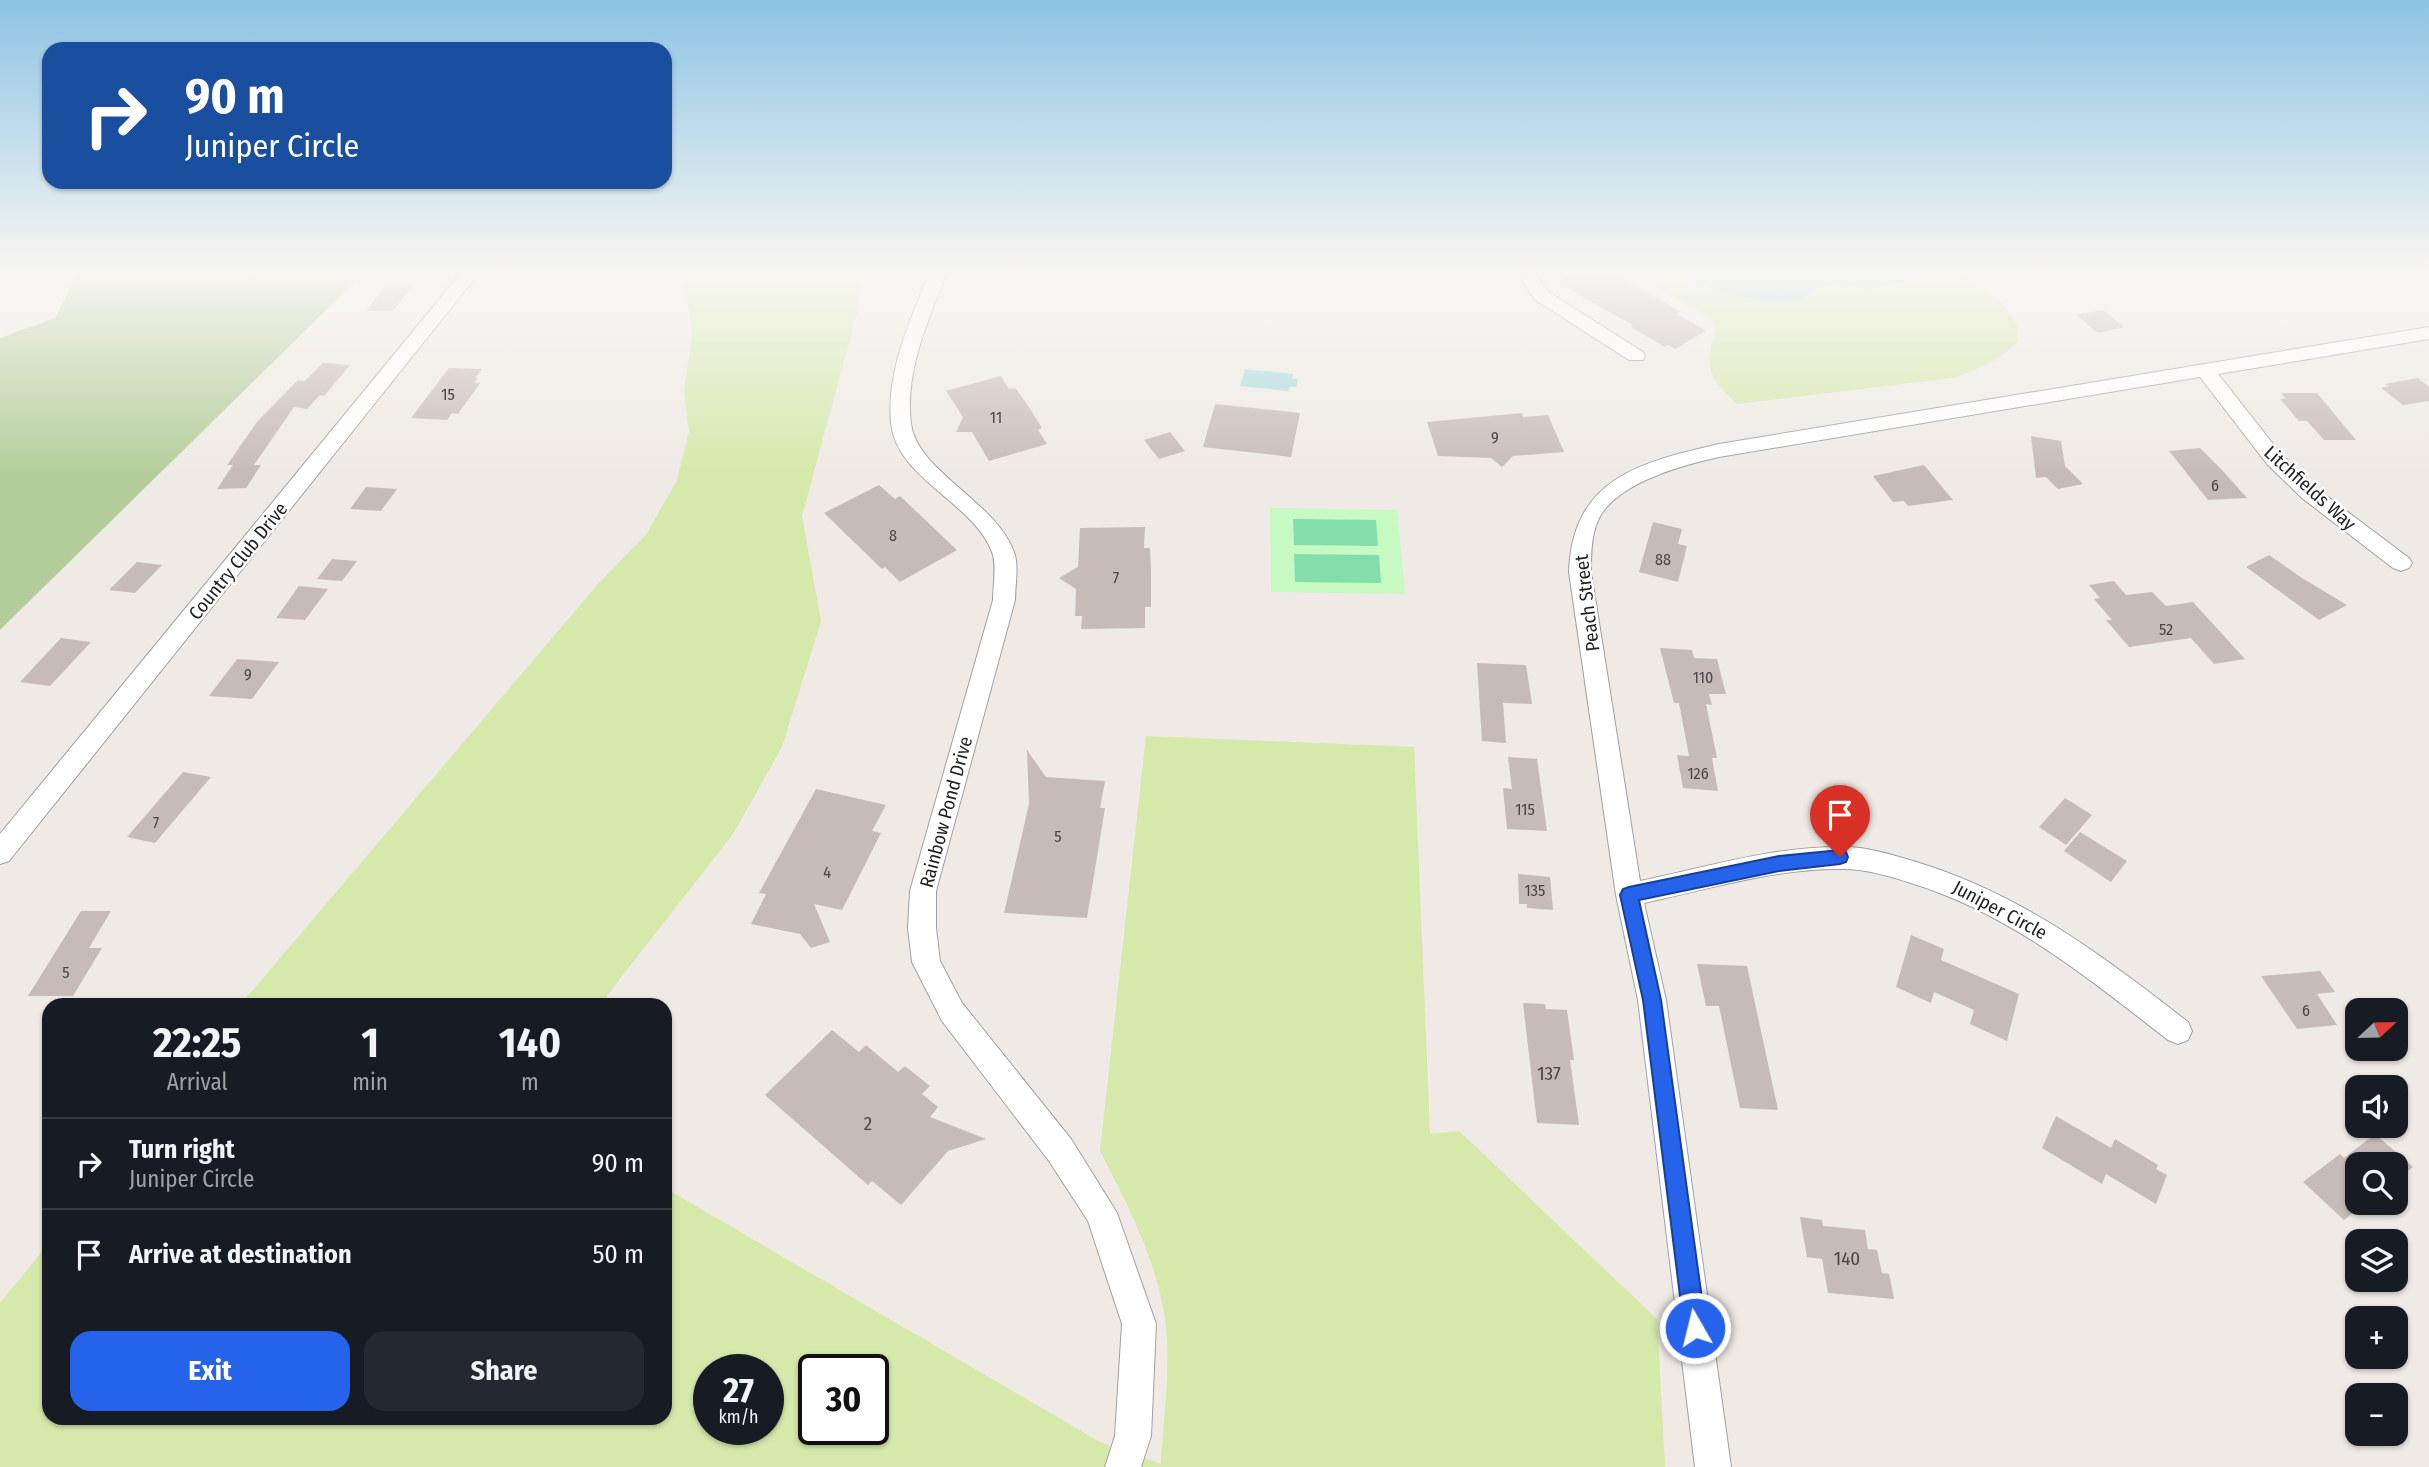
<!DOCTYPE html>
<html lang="en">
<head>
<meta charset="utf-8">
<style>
  :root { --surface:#171b24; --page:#242831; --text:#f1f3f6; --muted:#9ea1a6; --line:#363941; --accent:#2563eb }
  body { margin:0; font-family:"Fira Sans Condensed",sans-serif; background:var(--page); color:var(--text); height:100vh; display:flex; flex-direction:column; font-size:26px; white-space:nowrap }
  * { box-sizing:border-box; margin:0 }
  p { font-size:23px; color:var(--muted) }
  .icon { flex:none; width:38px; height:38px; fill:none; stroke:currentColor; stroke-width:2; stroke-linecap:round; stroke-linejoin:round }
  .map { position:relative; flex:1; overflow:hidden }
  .sheet { position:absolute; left:42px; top:998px; width:630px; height:427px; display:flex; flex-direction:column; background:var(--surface); border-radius:21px; box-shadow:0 2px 5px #0004 }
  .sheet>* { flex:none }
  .top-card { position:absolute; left:42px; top:42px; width:630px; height:147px; border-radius:21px; box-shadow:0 2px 5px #0004; background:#1a4fa0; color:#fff; overflow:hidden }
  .needle { width:46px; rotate:68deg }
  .controls { position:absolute; left:2345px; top:998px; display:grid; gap:14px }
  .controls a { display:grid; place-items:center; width:63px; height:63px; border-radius:14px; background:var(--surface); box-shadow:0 2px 5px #0004; font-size:35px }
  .speed { position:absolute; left:693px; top:1354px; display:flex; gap:14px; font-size:35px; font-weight:700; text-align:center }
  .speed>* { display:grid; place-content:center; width:91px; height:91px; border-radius:50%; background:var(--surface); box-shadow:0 2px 5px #0004; line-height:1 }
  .speed small { font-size:18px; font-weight:400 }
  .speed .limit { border:4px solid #111; border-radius:10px; background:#fff; color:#111 }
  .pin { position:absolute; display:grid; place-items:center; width:60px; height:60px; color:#fff; margin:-72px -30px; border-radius:50% 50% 50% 0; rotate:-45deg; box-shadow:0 0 7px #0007 }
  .pin .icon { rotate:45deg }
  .me { position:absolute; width:77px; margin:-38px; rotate:352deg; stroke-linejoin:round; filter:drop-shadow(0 0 5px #0008) }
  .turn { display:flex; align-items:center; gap:24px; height:147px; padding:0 28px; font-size:32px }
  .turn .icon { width:91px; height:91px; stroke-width:2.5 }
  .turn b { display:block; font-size:49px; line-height:60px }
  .eta { display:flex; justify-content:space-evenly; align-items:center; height:119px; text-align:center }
  .eta b { font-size:42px; font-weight:700; line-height:49px }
  .primary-button { display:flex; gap:14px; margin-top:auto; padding:14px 28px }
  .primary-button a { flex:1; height:80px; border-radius:21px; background:var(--accent); color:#fff; font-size:28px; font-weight:700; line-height:80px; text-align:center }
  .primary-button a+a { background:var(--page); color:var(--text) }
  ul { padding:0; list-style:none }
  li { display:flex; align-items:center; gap:21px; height:91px; padding:0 28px; border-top:2px solid var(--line) }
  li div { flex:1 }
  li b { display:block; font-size:26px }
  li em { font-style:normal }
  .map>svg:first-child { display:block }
  .grass { fill:#d5e9ab; fill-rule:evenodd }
  .forest { fill:#b3ce9a }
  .park { fill:#c7f9c2 }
  .pitch { fill:#83deab }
  .water { fill:#a5dadd }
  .building { fill:#c7bbb8 }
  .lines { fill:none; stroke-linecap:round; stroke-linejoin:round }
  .minor-casing { stroke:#a0a0a0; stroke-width:2 }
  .minor { fill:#fff; fill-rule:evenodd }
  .route { fill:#2563eb; stroke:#184099; stroke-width:2 }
  .labels { text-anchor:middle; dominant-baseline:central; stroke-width:5; stroke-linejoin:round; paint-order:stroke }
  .number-label { font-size:16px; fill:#494645 }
  .street-label { font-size:19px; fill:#1f1f1f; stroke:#fff }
  .near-number-label { font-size:19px; fill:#494645 }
</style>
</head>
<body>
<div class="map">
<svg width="2429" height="1467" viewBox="0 0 2429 1467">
  <rect width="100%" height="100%" fill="#efeae5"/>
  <path class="grass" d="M683,268H864L857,313L802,516L821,621L782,747L733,834L608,994L605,1004H241L598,584L646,535L677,480L689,432L684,392L692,334Z
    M1624,268H1669L1693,284L1715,291L1783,301L1799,299L1825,286L1870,289L1894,285L1946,269L1960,273L2003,304L2017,324L2018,342C1997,361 1979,370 1952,378L1737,404C1709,378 1703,368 1716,331L1711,319Z
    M1146,736L1414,747L1430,1134L1459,1131L1657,1319L1665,1467H0V1303L49,1243V1418H665V1188L1100,1442L1161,1464C1163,1424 1169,1381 1167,1341C1164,1273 1130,1210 1100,1151ZM709,1370H768V1430H709ZM814,1370H873V1430H814Z"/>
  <path class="forest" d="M81,268H369L0,630V338L55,318Z"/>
  <path class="park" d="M1270,508L1397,510L1405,594L1271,592Z"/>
  <path class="pitch" d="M1293,519L1376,520L1378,546L1294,545Z
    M1294,554L1379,555L1381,583L1295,582Z"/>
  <path class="water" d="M1669,268H1939C1917,278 1895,287 1871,288C1857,289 1842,286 1828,286C1816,287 1809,296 1799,299C1771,308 1690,288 1669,268Z
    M1245,369L1293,374L1292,379H1298L1296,387H1290L1288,391L1240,386Z"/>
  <path class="building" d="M1585,268H1598L1620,281L1623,279L1681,312L1677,314L1706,331L1675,349L1668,345L1665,347L1631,327L1633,325L1557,283Z
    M387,283L414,284L393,311H366Z
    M2103,310L2124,327L2098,333L2076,315Z
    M323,363L350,365L324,396L320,395L307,409L294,407L254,465H261L246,488L217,489L233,465H227L257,422L298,380L305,381Z
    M449,368L482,369L475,378H478L474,383H480L458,414L452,413L447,420L411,418Z
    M1001,376L1009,389L1015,388L1027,404L1042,428L1038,430L1047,444L989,461L972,432H956L963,417L946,391Z
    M2418,378L2429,387V401L2403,405L2381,388L2389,386L2385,384Z
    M2281,393H2317L2356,440H2324L2307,421H2299L2280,399H2286Z
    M1215,404L1300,413L1291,457L1203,447Z
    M1522,413L1523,417L1548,415L1564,452L1513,456L1502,467L1491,458L1438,456L1427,422Z
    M1170,432L1185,451L1159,459L1144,440Z
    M2031,436L2061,441L2065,466L2083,484L2058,489L2046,477L2036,478Z
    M2200,448L2222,470L2247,498L2208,500L2169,451Z
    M1924,465L1953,500L1908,506L1904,501L1893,502L1873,476Z
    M879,485L895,499L900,496L957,550L900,582L885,567L882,569L824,513Z
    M366,487L397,489L381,511L350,509Z
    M1653,522L1682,529L1678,544L1687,546L1678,582L1639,572Z
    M1145,527L1144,548H1150L1151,569V607H1145V628L1081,629L1082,616H1075L1076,589L1059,578L1078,567L1080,528Z
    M2269,555L2302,578L2347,605L2319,620L2246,567Z
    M332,559L357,561L342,581L317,579Z
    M137,562L162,565L135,593L109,590Z
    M2114,581L2126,595L2152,592L2166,606L2193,602L2245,659L2214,664L2191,638L2129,647L2106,620H2112L2094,599L2100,598L2089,585Z
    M299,586L328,589L305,620L276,618Z
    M61,638L91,642L50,686L20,682Z
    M1660,648L1692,650L1694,658L1717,659L1726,694H1709L1712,705L1706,704L1717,758H1712L1718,791L1683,788L1677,755L1689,756L1679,703H1674Z
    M237,659L279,662L252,699L209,696Z
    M1477,663L1526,665L1532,704L1503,703L1506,743L1482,741Z
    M1027,750L1046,777L1105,781L1100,808H1105L1087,918L1004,913L1029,804Z
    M1508,757L1537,759L1547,831L1507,829L1503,788L1512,789Z
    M183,772L211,777L155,843L127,837Z
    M816,789L886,805L872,831L881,833L842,910L814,904L830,942L811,948L800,934L751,924L766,894L759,893Z
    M2065,798L2092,815L2066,845L2039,827Z
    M2080,832L2127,861L2111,882L2064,851Z
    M1518,874L1550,877L1553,910L1527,908V904H1519Z
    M81,911H111L89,948H102L73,996H28Z
    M1911,935L1944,949L1941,960L2019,994L2007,1041L1970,1024L1974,1010L1934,992L1931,1003L1896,987Z
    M1697,964L1747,966L1778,1110L1740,1108L1719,1006H1706Z
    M2320,971L2335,992L2317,994L2337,1025L2297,1029L2261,976Z
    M1523,1003L1545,1004L1546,1009L1567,1010L1574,1060H1570L1579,1125L1537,1123Z
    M832,1030L859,1052L866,1045L898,1072L905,1066L930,1086L922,1094L938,1107L930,1117L986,1139L948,1151L901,1205L872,1181L868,1185L765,1095Z
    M2056,1116L2111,1148L2115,1139L2158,1165L2156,1169L2167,1175L2156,1204L2106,1174L2102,1184L2042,1148Z
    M2375,1134L2413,1167L2396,1180V1164H2357V1202H2366L2344,1220L2303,1182L2340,1154L2344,1158Z
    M1800,1217L1822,1220L1823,1226L1865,1230L1868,1249L1877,1250L1882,1273L1889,1274L1894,1299L1828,1293L1822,1259L1807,1257Z"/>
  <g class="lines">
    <defs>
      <path id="minor" d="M465,268H483L9,861L0,864V834Z
        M931,268H949C930,316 904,371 911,424C917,471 996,502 1014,552C1019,565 1015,586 1015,600L936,891V928L940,961L962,1003L1071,1139L1117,1213L1156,1324L1151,1436L1141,1467H1105L1115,1436L1122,1324L1088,1221L1049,1161L942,1021L912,962L908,928L910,891L993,600C993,586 997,564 992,552C973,502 896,478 891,423C886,369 912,317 931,268Z
        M1515,268H1532L1547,291L1643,352L1645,356L1643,360H1629L1534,299Z
        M2429,327V339L2218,374L2281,454L2316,488L2409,558L2412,563L2409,568L2401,571L2393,568L2302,498L2267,464L2200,377L1719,457C1683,465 1624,481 1602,513C1591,530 1591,553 1591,572L1640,881C1707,867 1775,846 1844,847C1868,847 1893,855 1916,862C2020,893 2103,956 2188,1022L2192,1031L2188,1040L2178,1044L2168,1040C2088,978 2009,913 1911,883C1889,876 1866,869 1843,869C1776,868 1709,889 1644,903L1666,1000L1731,1467H1695L1638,1000L1616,895L1569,572C1572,478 1641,462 1719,444Z"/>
    </defs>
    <use href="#minor" class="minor-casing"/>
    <use href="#minor" class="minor"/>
  </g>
  <linearGradient id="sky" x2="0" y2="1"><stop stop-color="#8dc3e4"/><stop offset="0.57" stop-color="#f8f6f3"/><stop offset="1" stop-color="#f8f6f3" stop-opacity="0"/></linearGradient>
  <rect width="2429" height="474" fill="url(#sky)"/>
  <path class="route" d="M1840,850L1846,852L1848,857L1846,862L1840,864L1779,871L1639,900L1661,1000L1706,1328L1703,1336L1695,1339L1687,1336L1684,1328L1643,1000L1620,895L1623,889L1629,887L1779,856Z"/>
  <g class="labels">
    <g class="number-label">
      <text x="448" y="394">15</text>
      <text x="996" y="417">11</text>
      <text x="1495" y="437">9</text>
      <text x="2215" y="485">6</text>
      <text x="893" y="535">8</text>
      <text x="1663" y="559">88</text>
      <text x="1116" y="577">7</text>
      <text x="2166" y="629">52</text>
      <text x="248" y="674">9</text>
      <text x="1703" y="677">110</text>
      <text x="1698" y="773">126</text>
      <text x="1525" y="809">115</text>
      <text x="156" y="822">7</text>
      <text x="1058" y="836">5</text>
      <text x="827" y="872">4</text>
      <text x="1535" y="890">135</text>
      <text x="66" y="972">5</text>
      <text x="2306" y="1010">6</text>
    </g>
    <g class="street-label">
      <text transform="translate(2310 488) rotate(42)">Litchfields Way</text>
      <text transform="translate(238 561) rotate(-51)">Country Club Drive</text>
      <text transform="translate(1587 603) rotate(-97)">Peach Street</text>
      <text transform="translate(946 812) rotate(-75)">Rainbow Pond Drive</text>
      <text transform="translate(2000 910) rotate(28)">Juniper Circle</text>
    </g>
    <g class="near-number-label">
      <text x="1549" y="1073">137</text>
      <text x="868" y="1123">2</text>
      <text x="1847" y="1258">140</text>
    </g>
  </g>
</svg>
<div class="controls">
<a><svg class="needle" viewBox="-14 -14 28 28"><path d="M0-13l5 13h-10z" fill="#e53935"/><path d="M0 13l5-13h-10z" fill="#9ea1a6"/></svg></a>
<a><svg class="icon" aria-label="sound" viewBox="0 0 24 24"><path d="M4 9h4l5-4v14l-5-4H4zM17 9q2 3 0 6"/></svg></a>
<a><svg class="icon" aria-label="search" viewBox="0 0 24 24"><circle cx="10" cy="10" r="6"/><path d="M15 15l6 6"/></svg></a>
<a><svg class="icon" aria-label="layers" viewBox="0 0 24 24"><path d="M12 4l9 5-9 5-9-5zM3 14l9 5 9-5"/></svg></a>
<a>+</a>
<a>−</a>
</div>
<div class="speed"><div>27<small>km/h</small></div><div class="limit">30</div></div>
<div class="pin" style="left:1840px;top:857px;background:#d93025"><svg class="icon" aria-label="arrive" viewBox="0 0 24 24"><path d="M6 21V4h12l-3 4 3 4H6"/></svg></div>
<svg class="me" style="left:1695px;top:1328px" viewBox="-20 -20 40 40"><circle r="17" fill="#2563eb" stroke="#fff" stroke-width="3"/><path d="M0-11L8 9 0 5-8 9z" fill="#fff"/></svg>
<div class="top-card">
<div class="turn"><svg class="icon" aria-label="right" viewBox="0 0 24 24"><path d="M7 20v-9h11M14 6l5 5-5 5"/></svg><div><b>90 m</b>Juniper Circle</div></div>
</div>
<section class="sheet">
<div class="eta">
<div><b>22:25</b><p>Arrival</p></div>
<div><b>1</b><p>min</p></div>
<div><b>140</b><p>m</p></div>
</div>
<ul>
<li><svg class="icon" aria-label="right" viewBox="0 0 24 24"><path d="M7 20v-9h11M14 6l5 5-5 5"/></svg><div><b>Turn right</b><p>Juniper Circle</p></div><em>90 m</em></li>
<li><svg class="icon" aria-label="arrive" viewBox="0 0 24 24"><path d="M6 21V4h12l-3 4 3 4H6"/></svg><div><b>Arrive at destination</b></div><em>50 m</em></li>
</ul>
<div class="primary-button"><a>Exit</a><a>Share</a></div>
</section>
</div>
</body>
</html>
